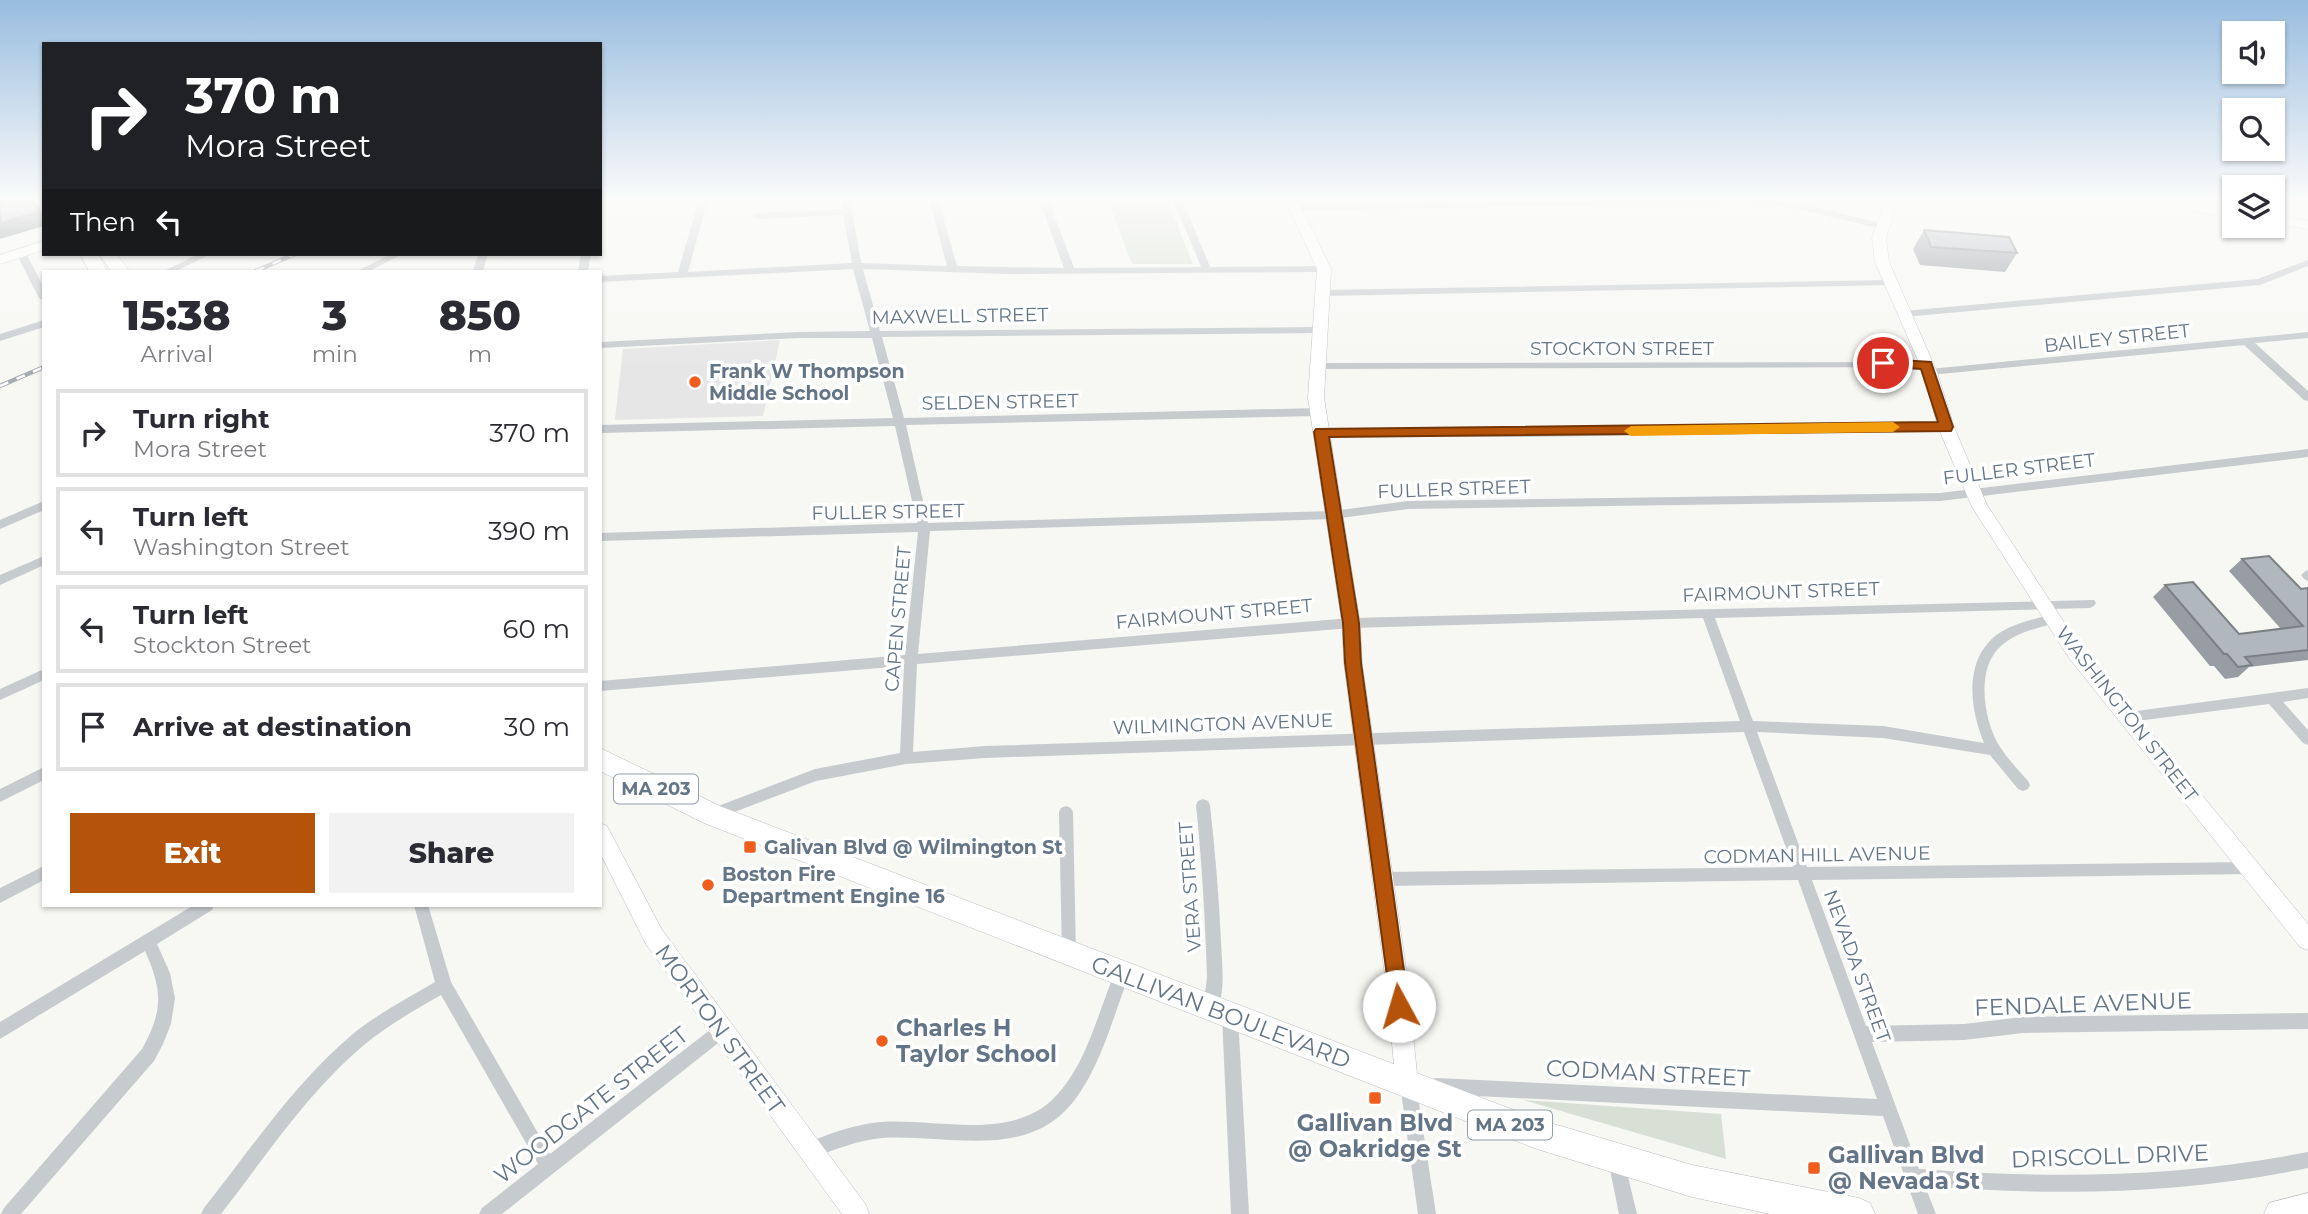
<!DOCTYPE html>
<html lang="en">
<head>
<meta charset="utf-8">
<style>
  :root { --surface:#fff; --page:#f2f2f3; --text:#2b2b33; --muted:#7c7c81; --line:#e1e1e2; --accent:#b45309 }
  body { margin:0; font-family:Montserrat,sans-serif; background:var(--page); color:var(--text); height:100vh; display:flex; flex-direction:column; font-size:26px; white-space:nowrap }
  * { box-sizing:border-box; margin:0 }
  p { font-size:23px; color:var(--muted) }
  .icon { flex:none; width:38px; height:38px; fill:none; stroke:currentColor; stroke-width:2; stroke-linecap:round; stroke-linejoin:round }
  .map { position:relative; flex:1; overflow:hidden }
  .details { position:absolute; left:42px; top:270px; width:560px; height:637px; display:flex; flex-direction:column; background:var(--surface); border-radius:0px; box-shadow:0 2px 5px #0004 }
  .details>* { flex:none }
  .hud { position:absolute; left:42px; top:42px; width:560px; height:214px; border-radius:0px; box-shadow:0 2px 5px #0004; background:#202124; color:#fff; overflow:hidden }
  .tools { position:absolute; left:2222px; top:21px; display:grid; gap:14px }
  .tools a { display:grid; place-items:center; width:63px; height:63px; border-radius:0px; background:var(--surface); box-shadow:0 2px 5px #0004; font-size:35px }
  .pin { position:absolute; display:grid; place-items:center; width:60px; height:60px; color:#fff; margin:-30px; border:4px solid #fff; border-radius:50%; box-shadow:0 2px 7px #0007 }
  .me { position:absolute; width:77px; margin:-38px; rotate:354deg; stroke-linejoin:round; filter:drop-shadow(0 0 5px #0008) }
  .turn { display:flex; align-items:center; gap:24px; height:147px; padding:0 28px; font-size:32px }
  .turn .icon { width:91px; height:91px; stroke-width:2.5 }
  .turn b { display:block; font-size:49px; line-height:60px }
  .then { display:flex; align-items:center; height:66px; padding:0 28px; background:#0003; gap:14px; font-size:26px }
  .eta { display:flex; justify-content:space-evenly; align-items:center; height:119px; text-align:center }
  .eta b { font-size:42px; font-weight:800; line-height:49px }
  .primary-button { display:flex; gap:14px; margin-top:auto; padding:14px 28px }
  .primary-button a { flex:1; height:80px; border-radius:0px; background:var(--accent); color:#fff; font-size:28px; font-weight:800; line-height:80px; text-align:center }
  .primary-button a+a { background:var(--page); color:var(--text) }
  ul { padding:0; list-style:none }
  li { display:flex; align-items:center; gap:21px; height:88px; margin:0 14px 10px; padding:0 14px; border:4px solid var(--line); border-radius:0px }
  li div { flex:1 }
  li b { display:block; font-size:26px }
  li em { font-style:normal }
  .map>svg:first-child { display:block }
  .built { fill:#e5e6e5 }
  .green { fill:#d8e0d5 }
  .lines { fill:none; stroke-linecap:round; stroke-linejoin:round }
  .secondary-casing { stroke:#b9bec3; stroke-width:1 }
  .highway-casing { stroke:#b9bcc0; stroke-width:1 }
  .street { fill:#c7cbce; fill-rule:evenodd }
  .secondary { fill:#fff; fill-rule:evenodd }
  .highway { fill:#fff; fill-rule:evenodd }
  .rail-casing { stroke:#a7acb3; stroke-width:4.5 }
  .rail { stroke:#fff; stroke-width:2.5; stroke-dasharray:9; stroke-linecap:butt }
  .wall { fill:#979da3 }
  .shaded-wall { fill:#7b8084 }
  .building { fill:#b0b7bd; stroke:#7b8084; stroke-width:2 }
  .route { fill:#b45309; stroke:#753606; stroke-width:2 }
  .slow { fill:#f59e0b }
  .poi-dot { fill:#ef5e1c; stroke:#fff; stroke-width:2.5 }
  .labels { text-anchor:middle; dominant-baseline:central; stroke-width:7; stroke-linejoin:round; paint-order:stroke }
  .shield { fill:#fff; stroke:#929eab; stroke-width:2 }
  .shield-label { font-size:18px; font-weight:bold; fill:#647587 }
  .street-label { font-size:19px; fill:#647587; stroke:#fff }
  .poi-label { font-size:19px; font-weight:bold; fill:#647587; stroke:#fff; text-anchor:start }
  .near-street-label { font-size:23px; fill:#647587; stroke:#fff }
  .near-poi-label { font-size:23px; font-weight:bold; fill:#647587; stroke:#fff; text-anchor:start }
</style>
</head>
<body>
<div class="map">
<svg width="2308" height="1214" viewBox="0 0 2308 1214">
  <rect width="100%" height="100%" fill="#f7f7f4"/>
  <path class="built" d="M780,340L763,416L615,420L623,349Z"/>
  <path class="green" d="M1149,199H1167L1193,264H1132L1109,203Z
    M1523,1100L1721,1114L1726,1159Z"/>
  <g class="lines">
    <defs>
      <path id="secondary" d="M1285,199H1297L1331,269L1324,398L1360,623L1362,663L1408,983L1418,1084L1415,1092L1407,1095L1399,1092L1396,1084L1386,983L1344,663L1342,623L1308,398L1317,269Z
        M1886,199H1898L1886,238L1889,262L1937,372L1954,427L1987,505L2081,648L2308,924V950L2300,947L2069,658L1972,507L1938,427L1923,372L1875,262L1872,238Z
        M2132,199H2164L2235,210V218L2138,203Z
        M2273,215L2308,221V229L2273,223Z
        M44,241V250L0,264V255Z
        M600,823L607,826L662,930L866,1205L869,1214H842L646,944L600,853Z"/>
      <path id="highway" d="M80,254H98L107,271H89Z
        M99,254H117L129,271H111Z
        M600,748L722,807L1537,1119L1692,1165L1859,1198L1870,1203L1875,1214H1770L1692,1197L1537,1149L704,823L600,771Z
        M2308,1193V1214H2264L2269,1203Z"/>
    </defs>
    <use href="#secondary" class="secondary-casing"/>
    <use href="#highway" class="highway-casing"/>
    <path class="street" d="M699,199H708L688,272L852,263L843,215L757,219L752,216L757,213L842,209L841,199H850L861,263L947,266L929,199H938L957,266L1064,268L1039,199H1048L1074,268L1201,267L1173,199H1182L1210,267L1324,266L1329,269L1324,272L1007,274L863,269L880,331L1320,327L1325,330L1320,333L882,337L904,418L1317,408L1322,412L1317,416L906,425L928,523L1333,511L1408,501L1940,493L2308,449V457L1940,501L1408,509L1333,519L930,531L918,654L1351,618L2094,600L2096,603L2094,606L2090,608L1715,618L1753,721L1883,726L1984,743C1969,707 1963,656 2001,632C2016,623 2035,619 2053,614L2057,616L2059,619L2057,622C2037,629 2014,632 1998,649C1976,672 1984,722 2000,747C2008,759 2018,770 2028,781L2030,785L2028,789L2023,791L2018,789L1990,755L1883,738L1757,732L1807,867L2251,862L2256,863L2258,868L2256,873L2251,874L1812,880L1866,1026L1964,1024L2023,1017L2308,1013V1029L2023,1033L1964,1040L1872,1042L1919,1169C2053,1179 2176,1178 2308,1152V1168C2178,1195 2057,1196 1925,1186L1936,1214H1918L1883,1116L1436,1094L1430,1092L1428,1086L1430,1080L1436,1078L1877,1099L1798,880L1383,886L1378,884L1376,879L1378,874L1383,872L1793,867L1744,732L985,758L906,764L816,781L713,820L708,818L706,814L708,810L815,769L900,753L904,666L600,691V681L905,655L918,532L600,541V533L917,523L895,426L600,433V425L893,418L872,338H799L600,348V342L799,332L870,331L853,269L600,282V276L678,272ZM1703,618L1740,721L985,746L913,752L917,664L1351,628Z
      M1633,199H1767L1794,202L1884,224L1886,226L1881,229L1794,208L1751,203L1296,210L1291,207L1296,204Z
      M21,250L26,253L44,288V301L39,298L16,253Z
      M199,254H211L176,271H164Z
      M391,254H403L369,271H357Z
      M478,254H488L483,271H473Z
      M581,254H591L588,271H578Z
      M2308,260V266L2260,285L1904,317L1899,314L1904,311L2258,279Z
      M1890,280L1895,283L1893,285L1322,296L1317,293L1322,290Z
      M44,320V327L0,341V334Z
      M2308,332V338L2255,343L2308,391V401L2304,400L2244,345L1930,375L1925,372L1930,369Z
      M1927,362L1932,365L1931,367L1318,369L1313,366L1318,363Z
      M1946,423L1951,427L1946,431L1519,437L1321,436L1316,432L1321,428L1519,429Z
      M44,501V510L0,529V520Z
      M44,556V565L0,585V575Z
      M2307,570L2308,571V581L2304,579L2301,575Z
      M44,669V680L0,700V689Z
      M2308,688V698L2283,702L2308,730V745L2303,743L2269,704L2129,722L2124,721L2122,717L2124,713L2129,712Z
      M44,767V780L0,802V789Z
      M1203,799L1208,801L1210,805C1215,851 1219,896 1221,942C1222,966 1226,991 1216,1013L1211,1016L1206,1013C1201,1002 1207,988 1207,976C1205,918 1202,862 1196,805L1198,801Z
      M1066,806L1071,808L1073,812L1076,953L1074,958L1069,960L1064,958L1062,953L1059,812L1061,808Z
      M44,866V880L0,903V888Z
      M194,905H214L212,910L157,944L170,973L175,998L171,1024L163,1044L154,1061L21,1214H1L4,1208L142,1049C163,1011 163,991 145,951L0,1039V1022Z
      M414,905H428L451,982L550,1154L715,1026L721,1023L727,1026L729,1031L727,1036L502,1214H479L482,1208L538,1164L441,995C415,1010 388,1025 364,1045C308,1092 266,1156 221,1214H201L204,1208C251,1149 295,1082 354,1033C379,1013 408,998 435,982Z
      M1122,966L1127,968L1130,973C1113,1016 1099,1075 1067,1109C1020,1159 942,1134 882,1138C857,1140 833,1151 810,1158L804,1156L802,1150L804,1144C828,1134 855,1124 881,1122C936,1118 1012,1142 1055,1097C1088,1063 1098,1010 1117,968Z
      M1230,1008L1235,1011L1238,1016L1249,1214H1231L1222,1016L1225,1011Z
      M1408,1076L1414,1078L1416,1084L1436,1214H1418L1400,1084L1402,1078Z
      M1616,1152L1622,1154L1624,1160L1637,1214H1619L1608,1160L1610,1154Z"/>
    <use href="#secondary" class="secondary"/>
    <use href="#highway" class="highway"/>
    <defs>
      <path id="rail" d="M256,271L295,254
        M0,386L44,367"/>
    </defs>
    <use href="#rail" class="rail-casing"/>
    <use href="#rail" class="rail"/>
  </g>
  <path class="wall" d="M1924,230L2017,253L2005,272L1920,265L1913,249Z
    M2242,559L2301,589L2308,588V660L2249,667L2238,677L2225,679L2214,666H2210L2153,597L2165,585L2239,634L2281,629L2229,571Z"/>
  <path class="shaded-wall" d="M32,199H34L39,206L44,217V226L0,239V223Z"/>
  <path class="building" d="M10,199H32L37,212L0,223V202Z
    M1924,230L2009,237L2017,253L1931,247Z
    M2269,556L2301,589L2308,588V650L2245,657L2252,665L2238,667L2227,654H2224L2165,585L2193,582L2239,634L2303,626L2242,559Z"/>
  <linearGradient id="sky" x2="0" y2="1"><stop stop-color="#98bddf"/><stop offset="0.54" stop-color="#fbfbfa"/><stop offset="1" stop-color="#fbfbfa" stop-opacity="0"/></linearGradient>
  <rect width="2308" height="369" fill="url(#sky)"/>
  <path class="route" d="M1883,359L1931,362L1953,427L1951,431L1329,437L1359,623L1361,663L1409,1006L1406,1013L1399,1016L1392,1013L1345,663L1343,623L1314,432L1316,429L1938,422L1921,369L1879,366L1877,363Z"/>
  <path class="slow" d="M1893,422L1900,427L1893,432L1631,436L1624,431L1631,426Z"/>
  <g class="poi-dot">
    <circle cx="695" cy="382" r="7"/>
    <rect x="743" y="840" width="14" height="14" rx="3.5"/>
    <circle cx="708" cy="885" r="7"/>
    <circle cx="882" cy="1041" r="7"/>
    <rect x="1368" y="1091" width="14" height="14" rx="3.5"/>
    <rect x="1807" y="1161" width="14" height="14" rx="3.5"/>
  </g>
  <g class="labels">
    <g class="shield">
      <rect x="614" y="774.5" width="84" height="29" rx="5"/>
      <rect x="1468" y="1110.5" width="84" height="29" rx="5"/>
    </g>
    <g class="shield-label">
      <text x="656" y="789">MA 203</text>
      <text x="1510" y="1125">MA 203</text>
    </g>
    <g class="street-label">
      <text transform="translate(960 316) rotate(-1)">MAXWELL STREET</text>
      <text transform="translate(2117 338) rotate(-6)">BAILEY STREET</text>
      <text x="1622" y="348">STOCKTON STREET</text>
      <text transform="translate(1000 402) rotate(-1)">SELDEN STREET</text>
      <text transform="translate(2019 469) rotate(-7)">FULLER STREET</text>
      <text transform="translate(1454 489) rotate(-2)">FULLER STREET</text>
      <text transform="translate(888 512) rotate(-1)">FULLER STREET</text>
      <text transform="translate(1781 592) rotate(-2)">FAIRMOUNT STREET</text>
      <text transform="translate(1214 614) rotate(-5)">FAIRMOUNT STREET</text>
      <text transform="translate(898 619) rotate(-85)">CAPEN STREET</text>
      <text transform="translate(2127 714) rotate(52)">WASHINGTON STREET</text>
      <text transform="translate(1223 724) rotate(-2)">WILMINGTON AVENUE</text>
      <text transform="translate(1817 855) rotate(-1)">CODMAN HILL AVENUE</text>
      <text transform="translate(1190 887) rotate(-94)">VERA STREET</text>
      <text transform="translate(1857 966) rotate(70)">NEVADA STREET</text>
    </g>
    <g class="poi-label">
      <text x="709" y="371">Frank W Thompson<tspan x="709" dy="22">Middle School</tspan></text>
      <text x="764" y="847">Galivan Blvd @ Wilmington St</text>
      <text x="722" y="874">Boston Fire<tspan x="722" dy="22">Department Engine 16</tspan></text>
    </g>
    <g class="near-street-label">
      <text transform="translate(2083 1004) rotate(-2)">FENDALE AVENUE</text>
      <text transform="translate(1221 1012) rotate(21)">GALLIVAN BOULEVARD</text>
      <text transform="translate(720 1029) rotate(54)">MORTON STREET</text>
      <text transform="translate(1648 1073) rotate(3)">CODMAN STREET</text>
      <text transform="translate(591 1105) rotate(-38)">WOODGATE STREET</text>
      <text transform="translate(2110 1156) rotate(-2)">DRISCOLL DRIVE</text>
    </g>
    <g class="near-poi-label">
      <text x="896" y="1028">Charles H<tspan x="896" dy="26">Taylor School</tspan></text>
      <text x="1375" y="1123" text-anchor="middle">Gallivan Blvd<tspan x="1375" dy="26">@ Oakridge St</tspan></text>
      <text x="1828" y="1155">Gallivan Blvd<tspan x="1828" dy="26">@ Nevada St</tspan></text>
    </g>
  </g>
</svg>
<div class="tools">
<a><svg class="icon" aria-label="sound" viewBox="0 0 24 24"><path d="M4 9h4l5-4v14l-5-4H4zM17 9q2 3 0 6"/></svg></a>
<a><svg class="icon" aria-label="search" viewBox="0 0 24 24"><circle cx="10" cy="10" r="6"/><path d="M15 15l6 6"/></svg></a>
<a><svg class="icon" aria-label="layers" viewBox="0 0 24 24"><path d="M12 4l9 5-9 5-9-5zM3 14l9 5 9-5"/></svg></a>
</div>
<div class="pin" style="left:1883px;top:363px;background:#d93025"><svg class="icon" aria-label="arrive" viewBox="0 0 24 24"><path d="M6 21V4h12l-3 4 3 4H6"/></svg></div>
<svg class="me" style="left:1399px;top:1006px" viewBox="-20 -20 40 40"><circle r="19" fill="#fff"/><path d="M0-13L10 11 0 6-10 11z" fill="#b45309"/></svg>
<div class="hud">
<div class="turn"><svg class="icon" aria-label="right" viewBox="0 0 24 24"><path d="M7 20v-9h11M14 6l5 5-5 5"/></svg><div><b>370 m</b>Mora Street</div></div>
<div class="then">Then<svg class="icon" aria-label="left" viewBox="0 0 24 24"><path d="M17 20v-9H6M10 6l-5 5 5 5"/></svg></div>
</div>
<section class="details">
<div class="eta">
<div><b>15:38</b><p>Arrival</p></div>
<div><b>3</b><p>min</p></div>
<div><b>850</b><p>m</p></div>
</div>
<ul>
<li><svg class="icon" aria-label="right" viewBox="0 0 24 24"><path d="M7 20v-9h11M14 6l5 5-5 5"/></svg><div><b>Turn right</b><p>Mora Street</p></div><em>370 m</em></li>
<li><svg class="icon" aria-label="left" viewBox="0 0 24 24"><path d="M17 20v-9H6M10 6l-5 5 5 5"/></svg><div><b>Turn left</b><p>Washington Street</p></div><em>390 m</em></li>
<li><svg class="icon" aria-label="left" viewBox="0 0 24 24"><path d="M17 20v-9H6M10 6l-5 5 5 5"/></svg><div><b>Turn left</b><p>Stockton Street</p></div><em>60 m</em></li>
<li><svg class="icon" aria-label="arrive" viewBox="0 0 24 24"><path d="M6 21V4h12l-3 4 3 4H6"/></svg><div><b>Arrive at destination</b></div><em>30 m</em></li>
</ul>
<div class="primary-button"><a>Exit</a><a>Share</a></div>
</section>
</div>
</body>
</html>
